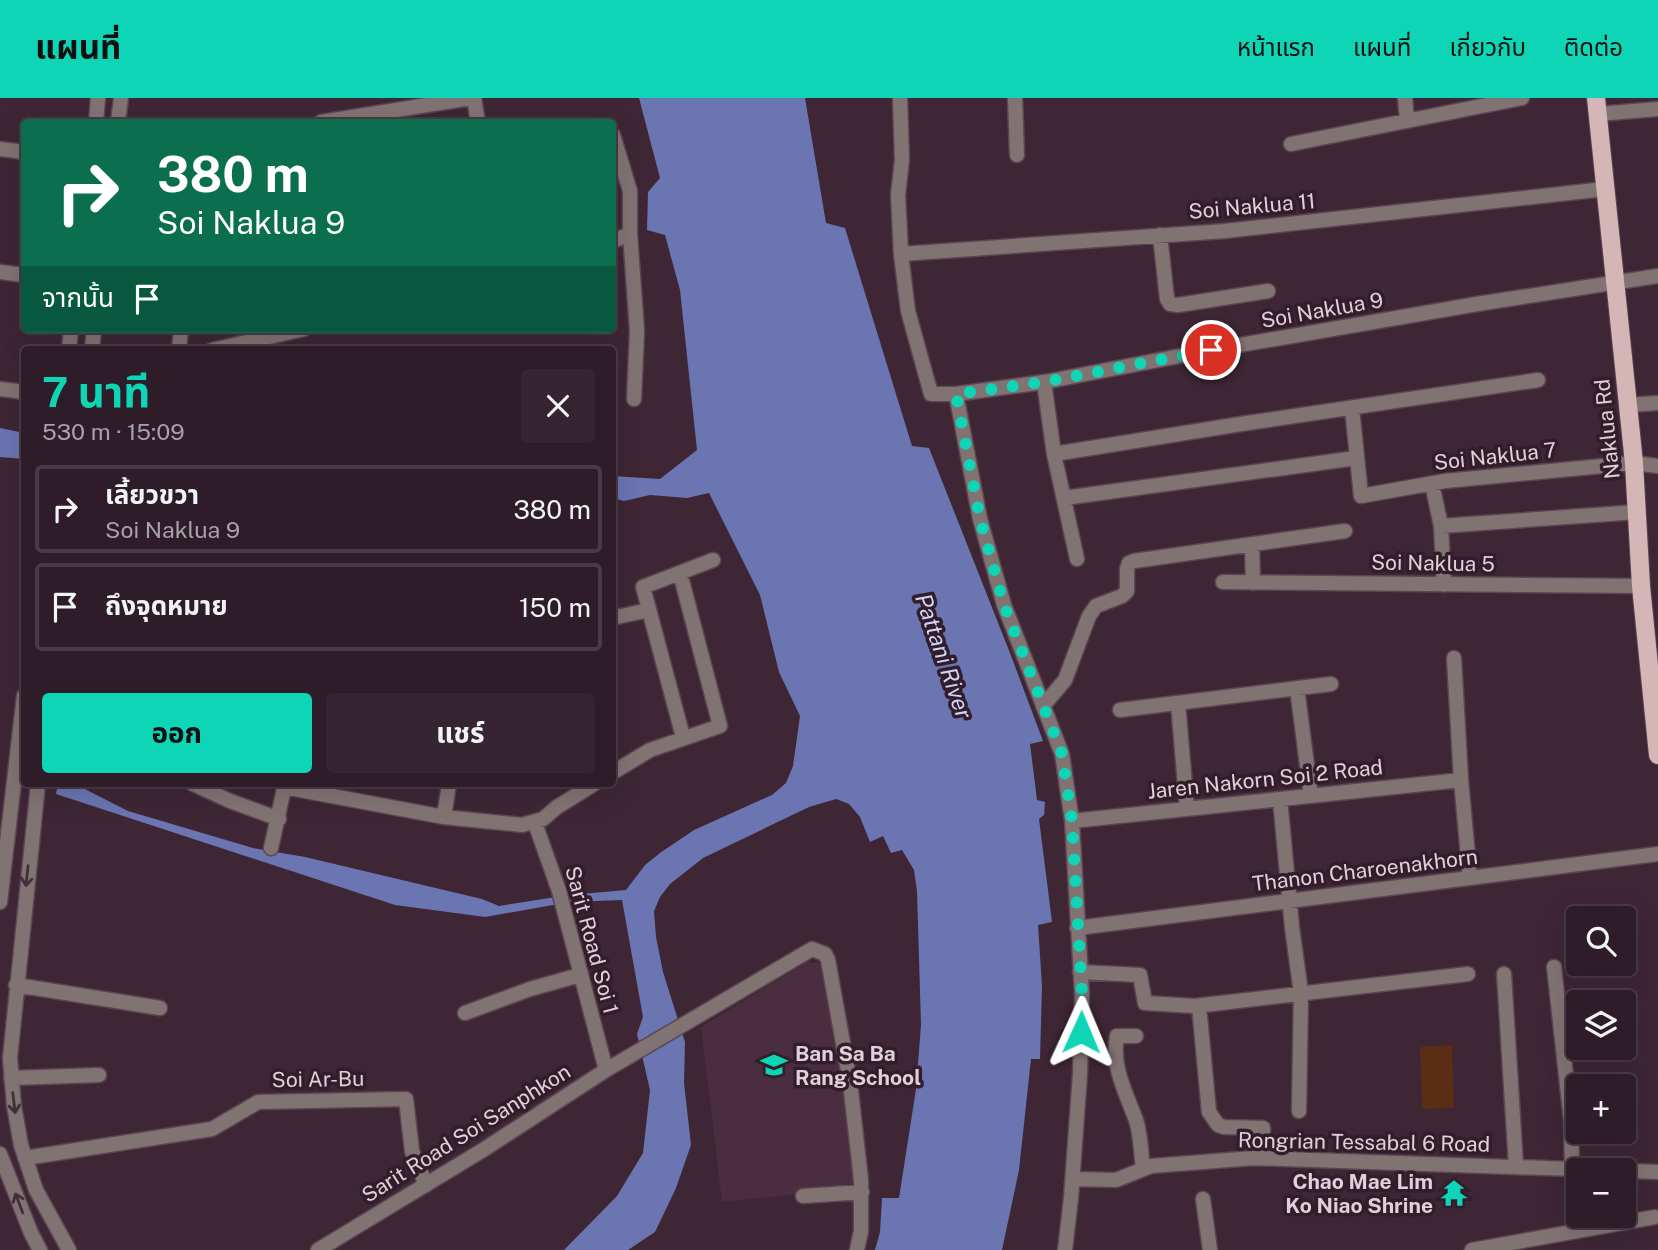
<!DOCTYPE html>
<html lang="th">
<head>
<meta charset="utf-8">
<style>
  :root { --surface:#2e1c28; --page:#362530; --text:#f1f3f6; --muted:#a7a1a8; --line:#493a45; --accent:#0dd5b5 }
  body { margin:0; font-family:"Public Sans","Noto Sans Thai",sans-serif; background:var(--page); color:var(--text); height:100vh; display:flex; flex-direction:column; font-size:26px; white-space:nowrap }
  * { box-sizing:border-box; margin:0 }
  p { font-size:23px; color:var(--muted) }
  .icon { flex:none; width:38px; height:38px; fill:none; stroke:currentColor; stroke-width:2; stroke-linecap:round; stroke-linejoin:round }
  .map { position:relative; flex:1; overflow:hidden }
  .sheet { position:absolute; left:21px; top:248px; width:595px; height:441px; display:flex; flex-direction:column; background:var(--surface); border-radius:7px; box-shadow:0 7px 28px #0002,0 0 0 2px var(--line) }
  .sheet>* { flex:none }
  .banner { position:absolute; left:21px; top:21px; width:595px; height:214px; border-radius:7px; box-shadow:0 7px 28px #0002,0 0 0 2px var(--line); background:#0b6e4f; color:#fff; overflow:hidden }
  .tools { position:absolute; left:1566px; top:808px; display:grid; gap:14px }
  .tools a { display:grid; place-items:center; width:70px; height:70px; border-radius:7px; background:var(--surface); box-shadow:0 7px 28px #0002,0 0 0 2px var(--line); font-size:35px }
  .pin { position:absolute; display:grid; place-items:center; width:60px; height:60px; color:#fff; margin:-30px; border:4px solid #fff; border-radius:50%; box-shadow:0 2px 7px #0007 }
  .me { position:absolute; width:77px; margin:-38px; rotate:1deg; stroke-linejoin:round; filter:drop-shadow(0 0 5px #0008) }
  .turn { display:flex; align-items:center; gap:24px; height:147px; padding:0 21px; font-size:32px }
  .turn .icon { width:91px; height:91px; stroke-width:2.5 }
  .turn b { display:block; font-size:49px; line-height:60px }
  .then { display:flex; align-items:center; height:66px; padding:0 21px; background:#0003; gap:14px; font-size:26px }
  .round { display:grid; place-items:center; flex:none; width:74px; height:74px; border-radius:7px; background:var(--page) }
  .headline { display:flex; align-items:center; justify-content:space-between; height:119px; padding:0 21px }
  h1 { font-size:42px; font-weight:700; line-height:52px; color:var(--accent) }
  .primary-button { display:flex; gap:14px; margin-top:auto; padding:14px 21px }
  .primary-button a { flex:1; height:80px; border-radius:7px; background:var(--accent); color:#111; font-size:28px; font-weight:700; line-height:80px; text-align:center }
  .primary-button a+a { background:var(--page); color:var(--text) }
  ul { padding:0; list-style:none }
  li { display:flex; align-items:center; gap:21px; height:88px; margin:0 14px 10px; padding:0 7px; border:4px solid var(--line); border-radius:7px }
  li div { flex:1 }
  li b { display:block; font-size:26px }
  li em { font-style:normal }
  header { display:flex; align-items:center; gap:42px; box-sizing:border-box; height:98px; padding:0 35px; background:var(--accent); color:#111 }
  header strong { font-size:33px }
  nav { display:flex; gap:38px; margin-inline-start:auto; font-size:24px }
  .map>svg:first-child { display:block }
  .built { fill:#4b2d40 }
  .green { fill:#5a2d14 }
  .water { fill:#6a75b1 }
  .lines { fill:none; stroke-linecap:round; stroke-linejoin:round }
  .minor-casing { stroke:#5b4553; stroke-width:17 }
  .major-casing { stroke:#5b4553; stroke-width:20 }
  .minor { stroke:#827373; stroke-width:14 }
  .major { stroke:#d5b6b7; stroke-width:18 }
  .oneway { stroke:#432e39 }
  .route { stroke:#0dd5b5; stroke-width:12; stroke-dasharray:0 21.6 }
  .labels { text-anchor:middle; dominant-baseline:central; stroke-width:7; stroke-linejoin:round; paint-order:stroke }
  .street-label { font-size:21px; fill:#e0d0d9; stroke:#331d2b }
  .poi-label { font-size:21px; font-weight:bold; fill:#e0d0d9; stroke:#331d2b; text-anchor:start }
  .water-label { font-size:23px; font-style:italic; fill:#ced6f9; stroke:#331d2b }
</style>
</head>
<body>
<header>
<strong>แผนที่</strong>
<nav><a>หน้าแรก</a><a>แผนที่</a><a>เกี่ยวกับ</a><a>ติดต่อ</a></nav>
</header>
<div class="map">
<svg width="1658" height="1152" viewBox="0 0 1658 1152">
  <rect width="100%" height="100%" fill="#3e2635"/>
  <path class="built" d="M807,864L818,865L826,870L849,1005L855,1090L722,1104L701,929Z"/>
  <path class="green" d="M1452,947L1454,1010L1422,1011L1420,949Z"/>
  <path class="water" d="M639,0H805L826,125L845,130L912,348L929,350L1010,555L1043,643L1030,646L1037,702L1045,704L1044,717L1039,721L1052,824L1038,827L1042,888L1040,961H1031L1019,1072L1002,1152H875L880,1134L882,1100H899L916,991L921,927L917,793L914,772L902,752L891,755L883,738L870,744L860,719L849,706L836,701L809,709L703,760L670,786L660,799L654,813L656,839L663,874L685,944L684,985L691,1047L676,1090L655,1134L628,1152H564L617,1098L643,1055L650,992L637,936L643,919L622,802L570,804L485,819L395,807L56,696L58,686H75L128,713L253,750L305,759L482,801L499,808L569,797L626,792L645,767L660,755L694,732L772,697L786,685L793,668L800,618L779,574L760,497L709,395L687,400L650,397L624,403L613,400L612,378L660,381L697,352L680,192L665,137L647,132L648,94L660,80Z
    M0,330L24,335V361L0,359Z"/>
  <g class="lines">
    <defs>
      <path id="minor" d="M474,0L478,24
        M900,0L902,62L898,97L901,156L908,213L931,296H956L1044,284L1211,252L1477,206L1658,178
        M1015,0L1017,57
        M1405,0L1407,23
        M1598,16L1658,11
        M96,24L98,0
        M118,24L121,0
        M321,24L471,0
        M1291,46L1522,0
        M0,51L24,54
        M630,136L637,233L634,301
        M1160,137L1167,201L1170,206L1178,207L1268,193
        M612,143L630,136V93L613,37
        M901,156L1225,133L1605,91
        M0,174L24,177
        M69,252L71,231
        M92,252L94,231
        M179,252L181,231
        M212,252L304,231
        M1044,284L1054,356L1077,461
        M0,291L24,294
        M956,296L980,421L1004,507L1062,656L1072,723L1082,897L1080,976L1071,1100L1065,1152
        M1628,307L1658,305
        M1352,310L1361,398L1445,383L1634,365L1658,368
        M1054,356L1247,325L1538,282
        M1432,386L1441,428L1444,487
        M1064,400L1349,361
        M1441,428L1637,414
        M1252,446L1253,485
        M1223,484L1641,488
        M612,520L649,512
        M1454,560L1461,682L1470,780
        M1297,590L1311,698
        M1178,605L1187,711
        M1043,608L1065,582L1089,518L1096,508L1122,498L1127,493V471L1129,465L1134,463L1345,433
        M1120,612L1331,586
        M683,639L643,489L713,462
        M612,675L650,652L720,628L680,475
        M38,686L10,960L14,1008L21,1047L36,1092L69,1152
        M193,686L230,703L279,721
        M284,689L444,719L522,727L543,721L557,709L594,686
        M1280,701L1292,829L1301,895L1299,1013
        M444,719L449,686
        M1072,723L1461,682
        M535,725L559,793L606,972
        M271,750L285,686
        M0,804L24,598
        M1077,830L1658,756
        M1554,869L1571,1023L1572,1070
        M1080,874L1140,877L1145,905L1195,908L1468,876
        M1504,876L1516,1068
        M16,887L160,910
        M1199,908L1209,1014L1218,1027L1224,1029L1263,1030V1060
        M465,915L530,891L580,877
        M1136,938H1117C1111,968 1126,995 1136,1022C1141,1037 1141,1056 1143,1071
        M11,980L99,977
        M0,1056L31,1135L40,1152
        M25,1060L212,1031L258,1004L406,1001L412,1053L426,1087
        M1073,1081L1116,1082L1151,1068L1254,1060L1658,1074
        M803,1098L862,1094
        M1203,1101L1210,1152
        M318,1152L483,1052L606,972L812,851L825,856L828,862L850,984L861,1082V1133L857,1152
        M1472,1152L1655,1119"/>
      <path id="major" d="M1596,0L1634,365L1641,488L1658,657"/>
    </defs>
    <use href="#minor" class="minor-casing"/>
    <use href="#major" class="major-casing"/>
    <use href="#minor" class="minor"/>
    <use href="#major" class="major"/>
  </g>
  <defs><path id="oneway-shaft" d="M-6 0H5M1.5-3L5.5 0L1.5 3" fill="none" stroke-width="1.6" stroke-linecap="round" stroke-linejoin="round" transform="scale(1.75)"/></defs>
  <g class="oneway">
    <use href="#oneway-shaft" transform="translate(27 778) rotate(96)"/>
    <use href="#oneway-shaft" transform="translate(14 1005) rotate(83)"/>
    <use href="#oneway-shaft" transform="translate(19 1105) rotate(-111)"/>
  </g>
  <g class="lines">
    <path class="route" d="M1081,934L1082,897L1072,723L1062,656L1004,507L980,421L956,296L1044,284L1211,252"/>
  </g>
  <defs>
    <symbol id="school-bare" viewBox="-9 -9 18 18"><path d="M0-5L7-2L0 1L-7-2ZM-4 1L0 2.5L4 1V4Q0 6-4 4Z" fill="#0dd5b5" stroke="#331d2b" stroke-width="2.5" paint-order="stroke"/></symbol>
    <symbol id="temple-bare" viewBox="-9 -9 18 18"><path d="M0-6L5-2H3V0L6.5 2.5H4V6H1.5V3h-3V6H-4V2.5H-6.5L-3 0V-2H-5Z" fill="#0dd5b5" stroke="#331d2b" stroke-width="2.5" paint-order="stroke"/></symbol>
  </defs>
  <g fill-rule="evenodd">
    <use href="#school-bare" x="755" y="948" width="38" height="38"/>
    <use href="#temple-bare" x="1435" y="1076" width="38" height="38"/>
  </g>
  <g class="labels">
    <g class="street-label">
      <text transform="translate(1252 108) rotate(-5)">Soi Naklua 11</text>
      <text transform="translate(1322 212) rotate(-10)">Soi Naklua 9</text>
      <text transform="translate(1607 331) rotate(-96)">Naklua Rd</text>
      <text transform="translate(1495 358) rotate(-6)">Soi Naklua 7</text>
      <text transform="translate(1433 465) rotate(1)">Soi Naklua 5</text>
      <text transform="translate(1265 681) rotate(-6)">Jaren Nakorn Soi 2 Road</text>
      <text transform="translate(1365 772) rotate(-7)">Thanon Charoenakhorn</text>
      <text transform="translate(592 842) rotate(75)">Sarit Road Soi 1</text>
      <text transform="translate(318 981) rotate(-1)">Soi Ar-Bu</text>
      <text transform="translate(466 1035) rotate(-32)">Sarit Road Soi Sanphkon</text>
      <text transform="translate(1364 1044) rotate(1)">Rongrian Tessabal 6 Road</text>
    </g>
    <g class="poi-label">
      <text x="795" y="955">Ban Sa Ba<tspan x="795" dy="24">Rang School</tspan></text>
      <text x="1433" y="1083" text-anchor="end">Chao Mae Lim<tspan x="1433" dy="24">Ko Niao Shrine</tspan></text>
    </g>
    <g class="water-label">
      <text transform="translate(944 558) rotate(71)">Pattani River</text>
    </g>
  </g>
</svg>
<div class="tools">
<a><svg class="icon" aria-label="search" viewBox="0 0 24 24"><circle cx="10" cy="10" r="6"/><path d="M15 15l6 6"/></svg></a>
<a><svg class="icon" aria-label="layers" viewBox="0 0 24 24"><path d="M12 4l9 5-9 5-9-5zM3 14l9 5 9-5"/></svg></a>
<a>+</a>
<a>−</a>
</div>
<div class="pin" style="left:1211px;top:252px;background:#d93025"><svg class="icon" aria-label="arrive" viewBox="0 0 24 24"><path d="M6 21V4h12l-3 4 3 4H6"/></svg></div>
<svg class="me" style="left:1081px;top:934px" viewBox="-20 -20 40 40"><path d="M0-17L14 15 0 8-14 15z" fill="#0dd5b5" stroke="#fff" stroke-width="4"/></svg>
<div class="banner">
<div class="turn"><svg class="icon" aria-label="right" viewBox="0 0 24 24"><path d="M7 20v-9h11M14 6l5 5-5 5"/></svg><div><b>380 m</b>Soi Naklua 9</div></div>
<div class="then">จากนั้น<svg class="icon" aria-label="arrive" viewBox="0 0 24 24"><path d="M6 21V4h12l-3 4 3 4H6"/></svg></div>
</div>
<section class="sheet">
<div class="headline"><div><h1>7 นาที</h1><p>530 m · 15:09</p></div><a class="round"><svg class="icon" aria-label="close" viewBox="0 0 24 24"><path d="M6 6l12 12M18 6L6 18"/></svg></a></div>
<ul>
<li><svg class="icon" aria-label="right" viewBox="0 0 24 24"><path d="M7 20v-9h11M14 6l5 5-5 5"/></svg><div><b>เลี้ยวขวา</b><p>Soi Naklua 9</p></div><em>380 m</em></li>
<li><svg class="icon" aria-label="arrive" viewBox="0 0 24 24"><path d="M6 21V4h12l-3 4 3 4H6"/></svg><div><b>ถึงจุดหมาย</b></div><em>150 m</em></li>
</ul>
<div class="primary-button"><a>ออก</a><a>แชร์</a></div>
</section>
</div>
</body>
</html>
